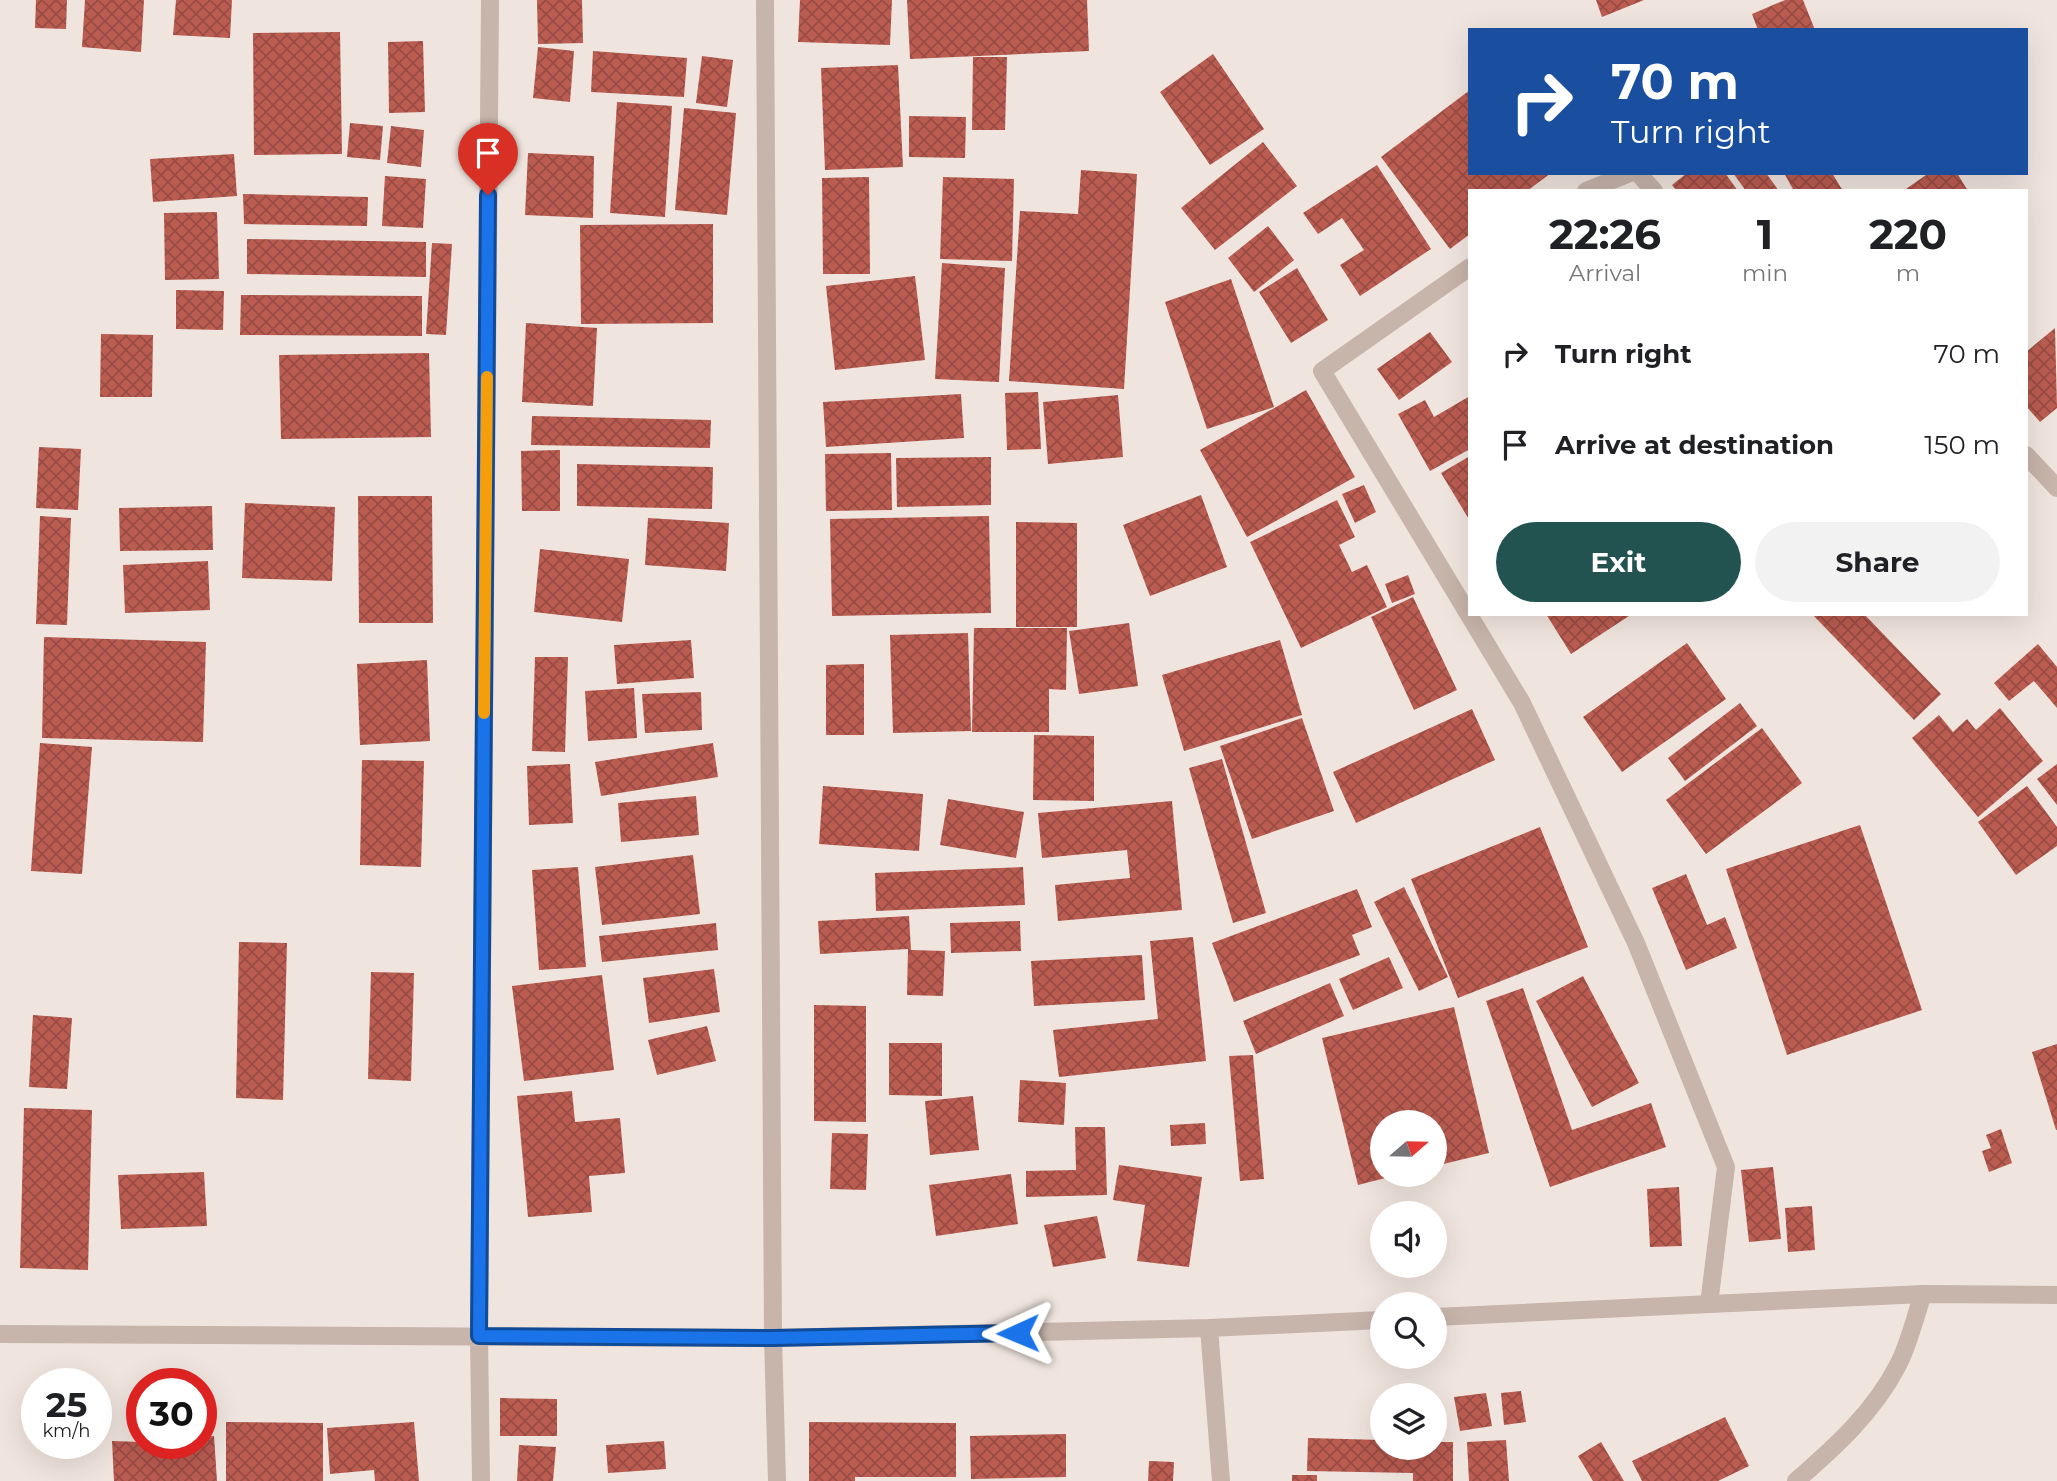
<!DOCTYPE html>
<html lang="en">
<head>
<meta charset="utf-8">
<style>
  :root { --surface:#fff; --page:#f2f2f2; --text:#202124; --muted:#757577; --accent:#235350 }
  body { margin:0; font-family:Montserrat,sans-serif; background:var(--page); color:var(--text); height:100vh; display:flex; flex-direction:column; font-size:26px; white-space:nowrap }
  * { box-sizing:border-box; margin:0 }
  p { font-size:23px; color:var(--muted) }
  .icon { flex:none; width:38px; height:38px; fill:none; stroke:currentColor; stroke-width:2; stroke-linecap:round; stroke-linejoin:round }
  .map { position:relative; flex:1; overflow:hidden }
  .panel { position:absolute; left:1468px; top:189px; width:560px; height:427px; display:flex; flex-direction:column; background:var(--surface); border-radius:0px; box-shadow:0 7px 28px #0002 }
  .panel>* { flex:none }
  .top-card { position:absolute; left:1468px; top:28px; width:560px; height:147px; border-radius:0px; box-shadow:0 7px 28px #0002; background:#1a4fa0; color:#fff; overflow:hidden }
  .needle { width:46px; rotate:70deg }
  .controls { position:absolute; left:1370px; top:1110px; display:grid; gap:14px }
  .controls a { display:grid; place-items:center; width:77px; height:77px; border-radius:50%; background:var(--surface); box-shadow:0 7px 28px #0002; font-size:35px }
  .speed { position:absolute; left:21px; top:1368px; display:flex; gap:14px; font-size:35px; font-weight:700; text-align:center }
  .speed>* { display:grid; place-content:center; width:91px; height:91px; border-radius:50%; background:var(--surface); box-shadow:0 7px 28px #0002; line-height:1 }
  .speed small { font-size:18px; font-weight:400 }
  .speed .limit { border:10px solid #d22; background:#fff; color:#111 }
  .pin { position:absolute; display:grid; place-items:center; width:60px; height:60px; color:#fff; margin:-72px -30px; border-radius:50% 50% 50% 0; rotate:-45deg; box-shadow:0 0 7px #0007 }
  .pin .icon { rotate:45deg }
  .me { position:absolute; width:77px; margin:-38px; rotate:269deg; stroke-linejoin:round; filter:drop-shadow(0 0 5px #0008) }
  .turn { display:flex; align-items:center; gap:24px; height:147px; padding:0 28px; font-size:32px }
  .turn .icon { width:91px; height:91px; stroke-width:2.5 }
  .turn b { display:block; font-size:49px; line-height:60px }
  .eta { display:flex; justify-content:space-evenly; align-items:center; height:119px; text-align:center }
  .eta b { font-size:42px; font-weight:700; line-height:49px }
  .button { display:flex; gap:14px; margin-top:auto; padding:14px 28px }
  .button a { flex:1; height:80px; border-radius:42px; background:var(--accent); color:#fff; font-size:28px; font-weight:700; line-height:80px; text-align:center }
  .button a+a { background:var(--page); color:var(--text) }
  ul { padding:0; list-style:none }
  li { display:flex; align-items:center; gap:21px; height:91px; padding:0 28px }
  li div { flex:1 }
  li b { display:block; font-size:26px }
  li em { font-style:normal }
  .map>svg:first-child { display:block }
  .building { fill:url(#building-cross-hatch) }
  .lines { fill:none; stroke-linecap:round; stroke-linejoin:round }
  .street { stroke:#c7b4ab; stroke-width:18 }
  .route-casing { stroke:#114b97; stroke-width:18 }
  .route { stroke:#1a73e8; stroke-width:12 }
  .slow { stroke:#f59e0b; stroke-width:12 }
</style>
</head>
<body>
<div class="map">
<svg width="2057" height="1481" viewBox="0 0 2057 1481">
  <defs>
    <pattern id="building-cross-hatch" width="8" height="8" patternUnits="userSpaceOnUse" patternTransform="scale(1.75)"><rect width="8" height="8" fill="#bb5c51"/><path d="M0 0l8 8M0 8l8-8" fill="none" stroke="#994c43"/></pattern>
  </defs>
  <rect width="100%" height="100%" fill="#f0e5de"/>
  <path class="building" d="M36,0H67L66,29L35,28Z
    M85,0H144L141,52L82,47Z
    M176,0H232L230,38L173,35Z
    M537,0H582L583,43L538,44Z
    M800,0H892L890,45L798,42Z
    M907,0H1087L1089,51L910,59Z
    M1596,0H1644L1602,17Z
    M1785,0H1803L1815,30H1758L1752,14Z
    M340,32L342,154L254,155L253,33Z
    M423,41L425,112L389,113L388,42Z
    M538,47L574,51L570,102L533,98Z
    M593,51L687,58L684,97L591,92Z
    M1213,54L1264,129L1210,165L1160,92Z
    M702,56L733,60L727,107L696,103Z
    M973,57H1007L1005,130H972Z
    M898,65L903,167L825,170L821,68Z
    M1470,90V173H1551L1527,191H1470V234L1450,249L1381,157Z
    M617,102L672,106L665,217L610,213Z
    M684,108L736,113L727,215L675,210Z
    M909,116L966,117L965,158L909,157Z
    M350,123L383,126L380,160L347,157Z
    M391,126L424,130L421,167L387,163Z
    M1263,142L1297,186L1215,250L1181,208Z
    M528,153L594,156L593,218L525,215Z
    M234,154L237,196L153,202L150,159Z
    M1377,165L1431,249L1360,296L1340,265L1364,250L1342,218L1318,234L1303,213Z
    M1081,170L1137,174L1124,389L1009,381L1020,211L1078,214Z
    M1687,173H1725L1738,191H1677L1672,185Z
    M1733,173H1766L1779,191H1746Z
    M1784,173H1832L1843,191H1794Z
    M1929,173H1957L1968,191H1903Z
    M385,176L426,179L423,228L382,226Z
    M869,177L870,274H823L822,178Z
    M943,177L1014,179L1012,261L940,259Z
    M243,194L368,197L367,226L244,224Z
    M217,212L219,279L165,280L164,213Z
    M713,224V323L581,324L580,225Z
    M1268,226L1294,260L1254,292L1228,258Z
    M247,239L426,242V277L247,274Z
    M432,243L452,244L446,335L426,334Z
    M942,263L1005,268L999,382L935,379Z
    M1297,268L1328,320L1291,343L1259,292Z
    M915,276L925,360L835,370L826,286Z
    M1231,279L1274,407L1207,429L1165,302Z
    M176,290L224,291L223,330L176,329Z
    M241,295L422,296V336L240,335Z
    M526,323L597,328L593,406L522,402Z
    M2055,328L2057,408L2040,422L2026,406V352Z
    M1430,332L1452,362L1399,400L1377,369Z
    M101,334L153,335L152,397H100Z
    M429,353L431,437L281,439L279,355Z
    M1306,390L1355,477L1247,537L1200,450Z
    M1038,392L1041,449L1007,450L1005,393Z
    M961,394L964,438L826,447L823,402Z
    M1118,395L1123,457L1048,464L1043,402Z
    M1470,396V449L1430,471L1398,414L1425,400L1434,417Z
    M532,416L711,420L710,448L531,445Z
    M39,447L81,449L78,510L36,508Z
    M560,450V511H522L521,451Z
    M891,453L892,510L826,511L825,454Z
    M1470,456V521L1441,473Z
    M991,457V505L897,507L896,458Z
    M577,464L713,467L712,509L577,506Z
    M1364,485L1376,512L1355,523L1342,494Z
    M1201,495L1227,567L1150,596L1123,525Z
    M358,496H432L433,623H359Z
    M1337,500L1355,537L1339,545L1352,572L1367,565L1387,607L1301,648L1250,542Z
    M245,503L335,507L332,581L242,578Z
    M212,506L213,550L120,551L119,508Z
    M40,516L71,518L67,625L36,624Z
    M989,516L991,613L832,616L830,519Z
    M648,518L729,523L726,571L645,565Z
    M1016,522L1077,523V627H1016Z
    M540,549L629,559L622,622L534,612Z
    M208,561L210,610L125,613L123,565Z
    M1408,575L1415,594L1392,603L1385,584Z
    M1413,597L1457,690L1414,710L1371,617Z
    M1546,614H1632L1571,654Z
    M1812,614H1864L1941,694L1914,720Z
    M1129,623L1138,686L1079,694L1069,631Z
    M974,628H1067L1066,690L1049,689V732H972Z
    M968,633L971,731L893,733L890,635Z
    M44,637L206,642L203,742L42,738Z
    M691,640L694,678L617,684L614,645Z
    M1280,640L1302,715L1184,751L1162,675Z
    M1687,643L1726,699L1622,772L1583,717Z
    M2038,644L2057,667V708L2034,681L2009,701L1994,683Z
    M535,657H568L565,752L532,751Z
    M427,660L430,741L360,745L357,664Z
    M864,664V735H826V665Z
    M634,688L637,738L588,741L585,691Z
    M701,692L702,730L645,733L642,694Z
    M1740,703L1757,726L1685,781L1668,758Z
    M2000,708L2043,761L1978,817L1912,738L1939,715L1953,732L1967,719L1976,730Z
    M1472,709L1495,760L1356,823L1333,772Z
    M1302,718L1334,811L1252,839L1220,746Z
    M1762,728L1802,783L1706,854L1666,800Z
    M1034,735L1094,736V801L1033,800Z
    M40,743L92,747L82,874L31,871Z
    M713,743L718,777L601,796L595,762Z
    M1222,759L1266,913L1233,923L1189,768Z
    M362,760L424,761L421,867L360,865Z
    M570,764L573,823L529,825L527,766Z
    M2057,764V805L2037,779Z
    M823,786L923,794L919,851L819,844Z
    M2027,786L2057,827V846L2016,875L1978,822Z
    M696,796L699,835L621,842L618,803Z
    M948,799L1024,812L1016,858L940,845Z
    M1172,801L1182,910L1058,921L1055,885L1130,878L1127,850L1042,858L1038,813Z
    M1860,825L1922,1010L1787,1055L1726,869Z
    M1540,827L1588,947L1458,998L1411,879Z
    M693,855L700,914L602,925L595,867Z
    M578,867L586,967L539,970L532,870Z
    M1023,867L1025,905L876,911L875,873Z
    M1686,874L1707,925L1725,917L1737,948L1686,970L1652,888Z
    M1404,887L1448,977L1419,991L1374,902Z
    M1357,889L1372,927L1352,935L1360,955L1234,1002L1212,943Z
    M909,916L911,950L945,951L943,996L907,995L908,949L820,954L818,921Z
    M1020,921L1021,951L951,953L950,923Z
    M716,923L718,950L602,962L599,936Z
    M1193,937L1206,1061L1059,1077L1053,1030L1158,1019L1150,941Z
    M239,942L287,943L283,1100L236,1098Z
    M1142,955L1145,1000L1034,1006L1031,961Z
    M1389,957L1403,988L1353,1010L1339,979Z
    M714,969L720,1012L649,1023L643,978Z
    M371,972L414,973L411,1081L368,1079Z
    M602,975L614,1070L524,1081L512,986Z
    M1583,976L1639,1083L1592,1107L1536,1001Z
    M1330,983L1344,1016L1256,1054L1243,1021Z
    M1523,988L1572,1130L1651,1103L1666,1147L1550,1187L1486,1001Z
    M814,1005L866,1006V1122L814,1121Z
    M1454,1007L1489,1153L1435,1166V1122H1382V1174L1397,1175L1358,1185L1322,1038Z
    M33,1015L72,1018L67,1089L29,1087Z
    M707,1026L716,1061L657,1075L648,1040Z
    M889,1043H942V1096L889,1095Z
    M2057,1044V1130H2056L2032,1052Z
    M1253,1055L1264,1179L1240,1181L1229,1056Z
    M1020,1080L1066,1083L1064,1125L1018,1122Z
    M572,1091L575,1122L620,1118L625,1173L589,1176L592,1212L528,1217L517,1096Z
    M973,1096L979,1150L930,1155L925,1101Z
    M24,1108L92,1110L88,1270L20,1268Z
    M1205,1123L1206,1144L1171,1146L1170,1125Z
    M1075,1127H1105L1107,1195L1026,1197V1171L1076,1170Z
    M2001,1129L2012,1163L1989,1172L1982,1151L1991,1148L1986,1135Z
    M832,1133L868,1134L866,1190L830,1189Z
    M1119,1165L1202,1177L1189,1267L1137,1261L1145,1205L1113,1200Z
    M1773,1167L1781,1239L1749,1242L1741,1170Z
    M204,1172L207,1226L121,1229L118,1175Z
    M1011,1174L1018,1224L936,1236L929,1185Z
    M1679,1187L1682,1246L1650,1247L1647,1189Z
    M1812,1206L1815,1250L1788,1252L1785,1208Z
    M1097,1216L1106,1258L1053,1267L1044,1225Z
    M1521,1391L1526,1422L1504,1425L1501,1393Z
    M1486,1393L1492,1426L1460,1431L1454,1397Z
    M500,1398L557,1399V1436H500Z
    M1725,1417L1749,1466L1718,1481H1642L1632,1461Z
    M226,1422L323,1423V1481H226Z
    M414,1422L419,1481H375L374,1470L330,1474L327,1428Z
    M809,1422L956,1423V1477H855V1481H809Z
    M1066,1434V1477L971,1479L970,1436Z
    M214,1436L217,1481H114L112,1441L201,1444V1437Z
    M1308,1438L1382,1440V1447H1435V1442H1453V1481H1413V1473L1307,1471Z
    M1506,1440L1509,1481H1469L1467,1442Z
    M664,1441L666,1469L608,1473L606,1445Z
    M1601,1442L1624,1481H1593L1578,1456Z
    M519,1445L556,1447L553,1481H517Z
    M1149,1461L1174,1462L1173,1481H1148Z
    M1292,1475H1317V1481H1292Z"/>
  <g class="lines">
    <path class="street" d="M765,0L773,1338L777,1481
      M1638,173L1654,191
      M1586,191L1630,173
      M1470,267L1322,371L1522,703L1636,943L1726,1167L1709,1304
      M2026,455L2057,488
      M1435,1317L1923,1294L2057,1295
      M1209,1328L1221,1481
      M0,1334L773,1338L1209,1328L1382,1320
      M481,1481L479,1336L490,0
      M1796,1481C1835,1447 1874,1412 1898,1365C1909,1344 1915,1317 1923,1294"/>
  </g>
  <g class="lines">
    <defs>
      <path id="route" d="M488,195L479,1336L773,1338L1018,1333"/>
    </defs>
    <use href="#route" class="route-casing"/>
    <use href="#route" class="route"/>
    <path class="slow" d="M484,713L487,377"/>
  </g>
</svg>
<div class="controls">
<a><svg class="needle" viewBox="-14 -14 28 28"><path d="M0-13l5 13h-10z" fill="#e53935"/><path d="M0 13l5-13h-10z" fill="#757577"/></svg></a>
<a><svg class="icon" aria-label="sound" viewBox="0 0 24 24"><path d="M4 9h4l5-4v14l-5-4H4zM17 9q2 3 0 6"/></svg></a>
<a><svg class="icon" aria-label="search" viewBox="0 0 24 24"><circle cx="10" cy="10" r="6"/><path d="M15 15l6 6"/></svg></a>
<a><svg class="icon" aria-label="layers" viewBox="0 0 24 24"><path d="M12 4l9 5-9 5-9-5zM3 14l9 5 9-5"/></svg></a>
</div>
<div class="speed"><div>25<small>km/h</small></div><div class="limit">30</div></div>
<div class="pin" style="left:488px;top:195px;background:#d93025"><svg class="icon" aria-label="arrive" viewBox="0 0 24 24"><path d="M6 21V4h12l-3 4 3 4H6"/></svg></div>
<svg class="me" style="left:1018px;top:1333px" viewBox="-20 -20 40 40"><path d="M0-17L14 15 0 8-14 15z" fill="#1a73e8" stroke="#fff" stroke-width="4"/></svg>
<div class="top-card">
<div class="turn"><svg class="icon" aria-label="right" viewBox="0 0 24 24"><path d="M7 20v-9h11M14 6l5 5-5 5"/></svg><div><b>70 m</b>Turn right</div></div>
</div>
<section class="panel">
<div class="eta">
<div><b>22:26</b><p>Arrival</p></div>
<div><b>1</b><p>min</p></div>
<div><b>220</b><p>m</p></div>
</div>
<ul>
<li><svg class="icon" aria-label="right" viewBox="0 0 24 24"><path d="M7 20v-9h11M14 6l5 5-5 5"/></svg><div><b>Turn right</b></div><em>70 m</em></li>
<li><svg class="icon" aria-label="arrive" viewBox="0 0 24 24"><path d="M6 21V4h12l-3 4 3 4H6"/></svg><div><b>Arrive at destination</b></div><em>150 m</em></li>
</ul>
<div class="button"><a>Exit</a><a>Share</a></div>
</section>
</div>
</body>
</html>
